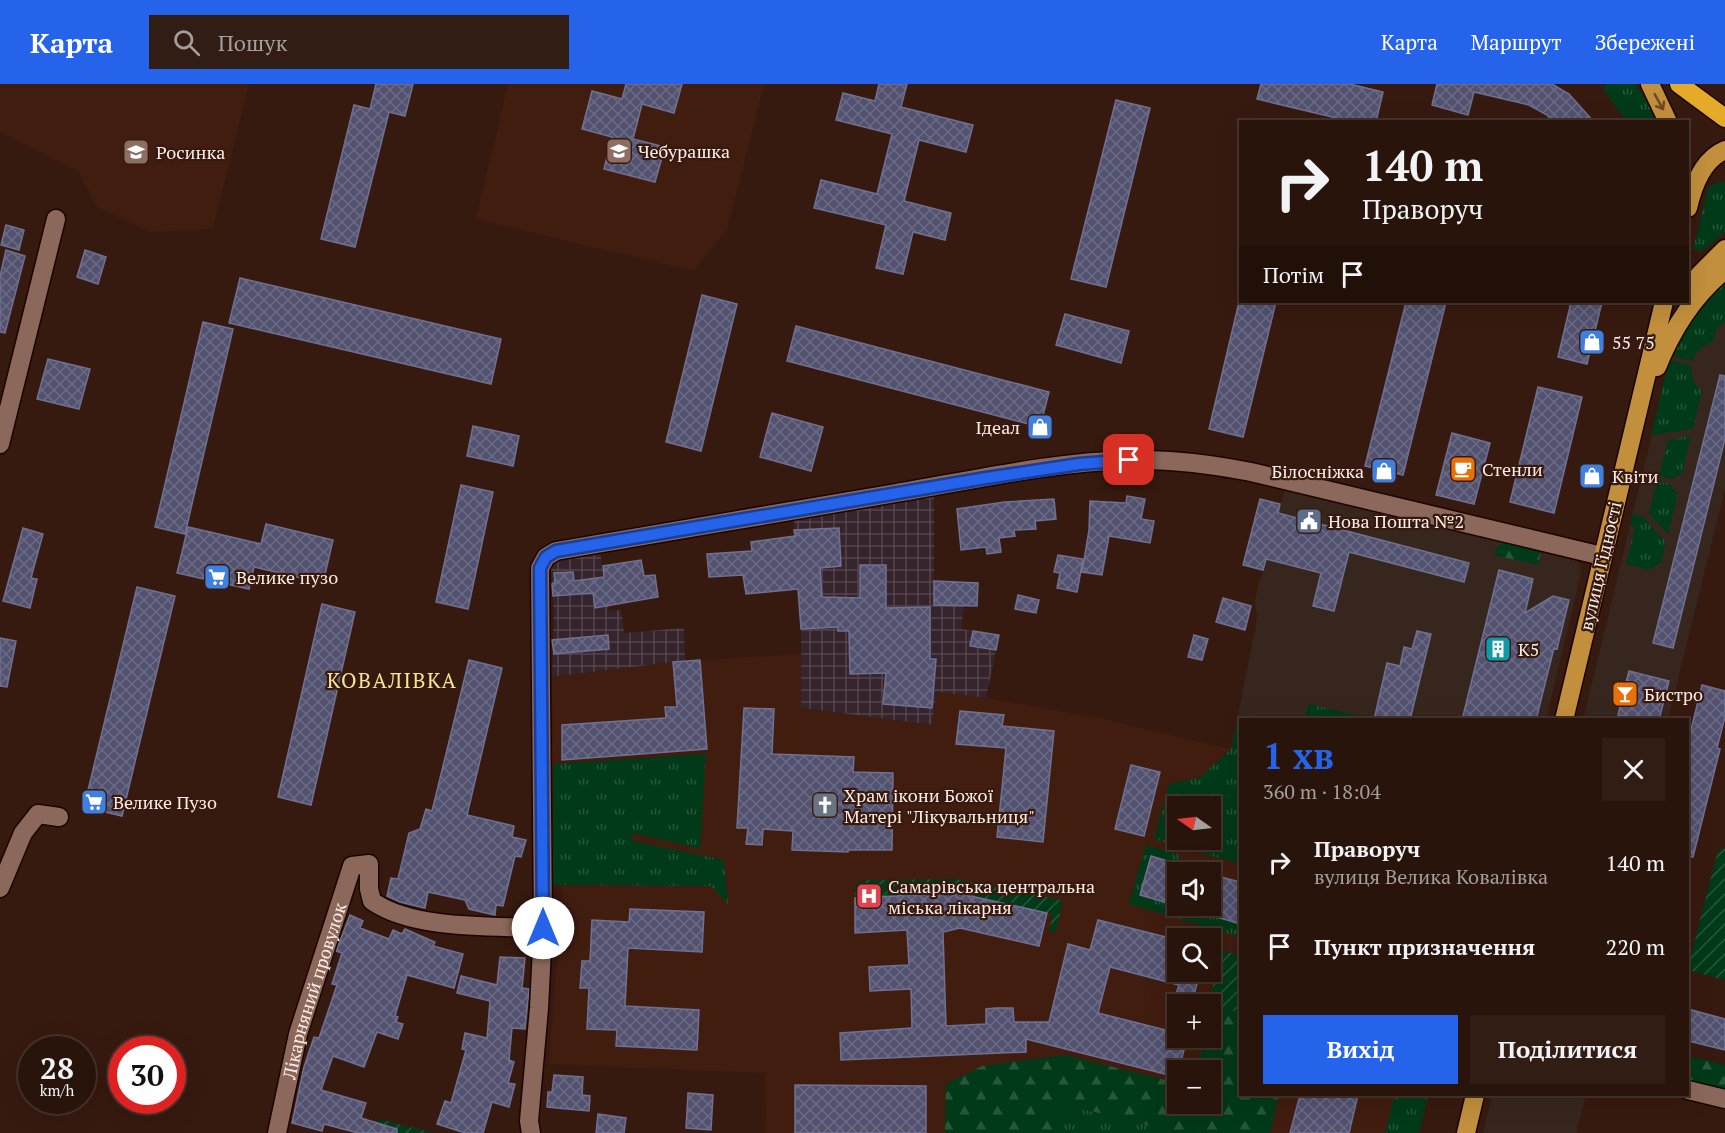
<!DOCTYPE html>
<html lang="uk">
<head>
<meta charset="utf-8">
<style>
  :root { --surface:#29140b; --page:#311d14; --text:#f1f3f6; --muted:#a59e9d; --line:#45332c; --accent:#2563eb }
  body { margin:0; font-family:"PT Serif",serif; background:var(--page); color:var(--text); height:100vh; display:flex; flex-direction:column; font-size:22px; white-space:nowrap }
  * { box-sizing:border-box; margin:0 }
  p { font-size:20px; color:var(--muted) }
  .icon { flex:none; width:33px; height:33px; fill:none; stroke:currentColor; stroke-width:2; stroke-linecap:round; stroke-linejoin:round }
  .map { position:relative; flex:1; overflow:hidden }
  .side { position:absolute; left:1239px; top:634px; width:450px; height:378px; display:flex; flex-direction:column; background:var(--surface); border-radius:0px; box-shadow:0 6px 24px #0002,0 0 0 2px var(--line) }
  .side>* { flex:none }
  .hud { position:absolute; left:1239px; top:36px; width:450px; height:183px; border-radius:0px; box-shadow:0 6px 24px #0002,0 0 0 2px var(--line); background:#29140b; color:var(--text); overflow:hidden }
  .needle { width:39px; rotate:284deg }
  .tools { position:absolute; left:1167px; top:712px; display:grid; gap:12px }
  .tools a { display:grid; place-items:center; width:54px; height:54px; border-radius:0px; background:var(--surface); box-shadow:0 6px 24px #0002,0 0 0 2px var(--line); font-size:30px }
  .speed { position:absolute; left:18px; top:952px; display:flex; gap:12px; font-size:30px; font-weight:700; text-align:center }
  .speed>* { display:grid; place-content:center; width:78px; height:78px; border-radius:50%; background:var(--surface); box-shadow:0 6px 24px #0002,0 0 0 2px var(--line); line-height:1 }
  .speed small { font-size:15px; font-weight:400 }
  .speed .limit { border:9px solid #d22; background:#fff; color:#111 }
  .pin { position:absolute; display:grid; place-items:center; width:51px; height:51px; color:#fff; margin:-26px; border-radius:12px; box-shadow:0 3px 9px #0006 }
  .me { position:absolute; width:66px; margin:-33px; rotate:0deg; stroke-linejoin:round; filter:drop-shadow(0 0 4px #0008) }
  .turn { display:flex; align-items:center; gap:21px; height:126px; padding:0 24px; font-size:27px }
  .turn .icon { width:78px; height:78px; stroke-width:2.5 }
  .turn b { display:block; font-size:42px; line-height:51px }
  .then { display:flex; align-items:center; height:57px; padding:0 24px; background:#0003; gap:12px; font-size:22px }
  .round { display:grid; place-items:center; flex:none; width:63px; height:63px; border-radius:0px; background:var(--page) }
  .headline { display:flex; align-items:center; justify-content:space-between; height:102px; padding:0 24px }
  h1 { font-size:36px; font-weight:600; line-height:45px; color:var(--accent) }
  .button { display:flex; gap:12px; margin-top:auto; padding:12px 24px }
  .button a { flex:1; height:69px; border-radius:0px; background:var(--accent); color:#fff; font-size:24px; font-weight:600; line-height:69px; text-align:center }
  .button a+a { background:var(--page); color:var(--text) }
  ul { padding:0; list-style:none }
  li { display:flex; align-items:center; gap:18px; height:84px; padding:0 24px }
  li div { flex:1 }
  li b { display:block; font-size:22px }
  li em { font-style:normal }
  header { display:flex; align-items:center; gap:36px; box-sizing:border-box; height:84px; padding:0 30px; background:var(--accent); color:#fff }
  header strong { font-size:28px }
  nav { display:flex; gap:33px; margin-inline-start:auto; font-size:21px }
  .search { width:420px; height:54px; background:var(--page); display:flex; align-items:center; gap:15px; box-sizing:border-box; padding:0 21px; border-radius:0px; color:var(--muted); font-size:22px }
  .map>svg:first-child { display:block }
  .commercial { fill:#37261e }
  .industrial { fill:url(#industrial-grid) }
  .built { fill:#411d10; fill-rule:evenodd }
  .grass { fill:url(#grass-tufts); fill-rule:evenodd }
  .forest { fill:url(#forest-firs) }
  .garden { fill:url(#garden-furrows) }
  .building { fill:url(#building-cross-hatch); stroke:#707091; stroke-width:1.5 }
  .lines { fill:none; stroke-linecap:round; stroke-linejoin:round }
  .minor-casing { stroke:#1d0400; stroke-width:21 }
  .major-casing { stroke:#1d0400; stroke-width:21 }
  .highway-casing { stroke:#1d0400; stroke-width:21 }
  .minor { stroke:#8b685b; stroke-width:18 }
  .major { stroke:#c2903d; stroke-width:18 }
  .highway { stroke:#e6aa29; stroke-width:18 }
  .oneway { stroke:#6f4921 }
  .route-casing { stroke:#184099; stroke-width:15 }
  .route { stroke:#2563eb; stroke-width:10 }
  .labels { text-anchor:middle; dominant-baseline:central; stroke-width:4.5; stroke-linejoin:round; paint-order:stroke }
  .poi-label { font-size:18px; fill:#feede7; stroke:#371a0f; text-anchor:start }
  .street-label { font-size:18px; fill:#feede7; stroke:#371a0f }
  .quarter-label { font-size:21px; letter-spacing:1.5px; fill:#f5e596; stroke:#371a0f }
</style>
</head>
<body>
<header>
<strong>Карта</strong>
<div class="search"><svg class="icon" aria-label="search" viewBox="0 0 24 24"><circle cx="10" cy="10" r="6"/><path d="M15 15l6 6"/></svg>Пошук</div>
<nav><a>Карта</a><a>Маршрут</a><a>Збережені</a></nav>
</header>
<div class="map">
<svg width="1725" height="1049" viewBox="0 0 1725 1049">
  <defs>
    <pattern id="industrial-grid" width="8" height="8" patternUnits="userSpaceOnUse" patternTransform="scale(1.5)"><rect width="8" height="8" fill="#36242d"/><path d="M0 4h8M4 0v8" fill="none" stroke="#54444b"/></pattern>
    <pattern id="grass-tufts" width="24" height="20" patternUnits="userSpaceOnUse" patternTransform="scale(1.5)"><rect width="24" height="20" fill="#003a18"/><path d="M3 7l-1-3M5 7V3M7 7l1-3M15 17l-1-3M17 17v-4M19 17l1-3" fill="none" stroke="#26573a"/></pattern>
    <pattern id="forest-firs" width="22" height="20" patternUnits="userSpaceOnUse" patternTransform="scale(1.5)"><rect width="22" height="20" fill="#003a18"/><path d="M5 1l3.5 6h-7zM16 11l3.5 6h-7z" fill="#26573a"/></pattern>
    <pattern id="garden-furrows" width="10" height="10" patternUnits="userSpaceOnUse" patternTransform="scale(1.5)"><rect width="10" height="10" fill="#003a18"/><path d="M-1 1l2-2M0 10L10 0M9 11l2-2" fill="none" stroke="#26573a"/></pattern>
    <pattern id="building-cross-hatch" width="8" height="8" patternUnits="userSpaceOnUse" patternTransform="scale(1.5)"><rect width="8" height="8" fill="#525270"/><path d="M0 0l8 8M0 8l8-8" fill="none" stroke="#6c6b84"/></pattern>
  </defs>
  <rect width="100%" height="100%" fill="#371a0f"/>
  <path class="commercial" d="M1725,197V405L1668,636H1583L1671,272Z
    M1285,404L1572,474L1580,480L1581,489L1546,636H1358V632L1309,620L1304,636H1258L1238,631L1257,535L1255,515Z
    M1492,1011H1586L1576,1049H1483Z"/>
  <path class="industrial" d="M934,410V497L978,499L977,522H964L961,545L973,547L970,562L996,566L986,614L937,608L932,641L801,624V545L794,435Z
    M600,468L609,527L621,526L624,549L684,544L685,577L552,593L554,530L551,481L556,478Z"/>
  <path class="built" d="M0,0H249L213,145L151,148L97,123L79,88L0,48Z
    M508,0H764L727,146L693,187L476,135Z
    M801,570V624L932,641L937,608L986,614L1100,634L1230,665L1238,631L1258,636H1240V1011H1428L1419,1049H1179L1059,1019L1051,1049H766L765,989L549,980L562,802L553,801L552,593L673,578ZM1178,723H1210V756H1178ZM1178,789H1210V822H1178ZM1178,855H1210V888H1178ZM1178,921H1210V954H1178ZM1178,987H1210V1020H1178Z"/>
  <path class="grass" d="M1606,0H1635L1643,11L1658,37H1626L1603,5Z
    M1720,97L1725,99V148L1702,167L1693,165L1708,104Z
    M1725,197V237L1717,245L1713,258C1702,261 1697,267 1692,277L1671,272C1684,242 1701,219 1725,197Z
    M1669,276L1691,281C1691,293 1693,299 1702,307L1693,345L1651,351Z
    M1691,352L1682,390L1671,395L1659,392L1668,356Z
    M1657,397L1670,400L1678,410L1668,450L1649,430Z
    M1632,430L1642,432L1666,458L1661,479L1648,486L1626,480L1635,443L1630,441Z
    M1309,620L1359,632L1358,636H1304Z
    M1238,631L1258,636H1240V780L1154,755L1169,700L1199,694L1231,665ZM1178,723H1210V756H1178Z
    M706,670L700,765L633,749L632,757L724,776L728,820L711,802L553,801V680Z
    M1146,761L1180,771L1178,780L1151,772L1140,811L1240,840V853L1129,820Z
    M1392,1011H1428L1419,1049H1385L1394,1014Z
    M1058,1019L1179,1049H1051Z"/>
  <path class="forest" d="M1507,458L1541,467L1538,481L1494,471C1496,462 1499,460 1507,458Z
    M1214,921L1240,929V1011H1279L1270,1049H1179L1059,1019L1051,1049H945L946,1000L982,982L1065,971L1177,999L1178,1020H1210V987H1196L1205,954H1210L1211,933Z
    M1688,972L1725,981V1006L1688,997Z"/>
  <path class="garden" d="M1725,764V896L1694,888L1690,885L1689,879L1717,770L1720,765Z
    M956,795L1061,816L1062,821L1056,847L1051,848L1049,845L1053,830L956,809L855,814V800L865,796Z
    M1222,866L1240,872V916L1237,928L1214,921L1209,918Z
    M379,1035L433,1049H375Z"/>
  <path class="building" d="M376,0H413L405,32L389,28L355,163L321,155L354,21L370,25Z
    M626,0H682L674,29L642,20L633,55L665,63L655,98L604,85L612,53L582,45L592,7L622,15Z
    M879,0H907L901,23L973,41L966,68L919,56L904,117L951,129L945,156L913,148L903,190L876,184L886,141L814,124L821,96L877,110L892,50L836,36L843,9L875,17Z
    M1261,0H1350L1383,8L1376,38H1353L1257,15Z
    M1437,0H1552L1569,10L1594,38H1553L1547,31L1529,21L1474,8L1468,31L1432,21Z
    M1116,16L1150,24L1106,203L1071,195Z
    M6,141L24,146L19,166L1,161Z
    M6,166L25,172L5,249L0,248V192Z
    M85,166L106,173L98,200L77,193Z
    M240,194L501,255L491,300L229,239Z
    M702,211L737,220L701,367L666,358Z
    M1239,218H1276L1243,353L1209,345Z
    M1406,218H1446L1403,391L1365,382Z
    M1571,218H1602L1587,280L1558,273Z
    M1065,230L1129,247L1121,279L1056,261Z
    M203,238L233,245L185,450L155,443Z
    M796,242L1049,308L1040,343L787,277Z
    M48,275L90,285L79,325L37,315Z
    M1720,291L1725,292V355L1673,564L1653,559Z
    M1538,303L1582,313L1554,429L1510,418Z
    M772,329L823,343L811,387L760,373Z
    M473,342L519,352L513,382L467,372Z
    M1452,349L1490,359L1474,420L1436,411Z
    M461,401L493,408L468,525L436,518Z
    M1127,412L1145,415L1141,435L1154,437L1150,459L1109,452L1102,491L1082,488L1089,446L1090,417L1126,419Z
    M1054,415L1056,435L1035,437L1036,445L1014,446L1015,452L999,454L1001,468L987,470L986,463L961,466L957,425L1005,418Z
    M1260,415L1280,420L1278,429L1469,479L1464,498L1349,468L1334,527L1313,522L1321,489L1266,475L1263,486L1243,481Z
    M266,440L333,456L323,499L254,483L249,505L177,489L188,443L261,460Z
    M23,444L43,450L31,494L37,495L30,524L3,517Z
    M839,444L841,482L820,484L822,513L860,514V481H886V524L930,523V575H936L932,624L883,620L886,589L850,590L849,547H838V543L801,545L798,505L746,510L743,491L709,493L707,470L752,467L751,458L795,452L794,446Z
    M1058,471L1083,475L1077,508L1057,504L1060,489L1054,488Z
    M641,476L644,492L655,491L658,513L595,524L593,509L553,512L552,500L555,499L554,489L573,488L574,497L604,493L603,482Z
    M1499,486L1533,495L1525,529L1553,512L1569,516L1557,565L1554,564L1536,636H1462Z
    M934,497L978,499L977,522L934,521Z
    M137,503L175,512L122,732L84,723Z
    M1018,511L1039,516L1036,529L1015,525Z
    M1223,514L1251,522L1245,546L1216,538Z
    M322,520L355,528L311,721L278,713Z
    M973,547L999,551L996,566L970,562Z
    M1417,547L1431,550L1410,636H1374L1387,579L1400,582L1404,563L1412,565Z
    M608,551L609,565L554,570L552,556Z
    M1194,551L1208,555L1202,576L1188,573Z
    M0,554L16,557L7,603L0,602Z
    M469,576L502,584L467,731L514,742L512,753L526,756L521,773L515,772L503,822L496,821L495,831L469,825L465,816L428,808L425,824L400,818L387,812L391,794L398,795L409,749L420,745L426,725L432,727Z
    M700,576L707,665L562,676V641L666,634L665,623H677L673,578Z
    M1629,587L1669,597L1659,636H1638L1618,631Z
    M1702,601L1725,607V633L1717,664L1720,665L1693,773L1688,772V658Z
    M744,624L774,625L772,670L854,673L853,688L893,689L892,766H848V768L792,766L793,747L763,745L762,761L746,760L748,744H737Z
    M960,627L1004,631L1002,642L1054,647L1043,758L997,753L1006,664L956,660Z
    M1131,681L1160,688L1144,752L1115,745Z
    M1151,772L1178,780V822L1140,811Z
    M1210,790L1240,798V840L1210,831Z
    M957,809L1047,829L1039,862L960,844L943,848L946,942L986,940V925L996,924H1013L1014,938H1049L1068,860L1090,866L1098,836L1178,856V888H1200L1193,915L1176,910L1179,901L1110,883L1098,929L1178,949V954H1187L1177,993L1026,955V968L841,976L840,949L912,944L911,905L870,907L869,883L909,881L907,846L855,849V814Z
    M630,825L704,828L702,868L628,864L625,922L699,926L697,966L616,962L617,946L587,945L589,904H580L582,877H590L592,836L629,838Z
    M350,831L363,837L360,844L389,855L393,846L402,850L405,845L435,858L433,862L463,870L454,904L407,891L395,932L398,933L396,938L403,940L398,955L377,948L364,983L333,972L321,1006L366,1019L361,1034L397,1045V1049H358L324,1040L322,1047L292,1039L304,983L314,953L319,954L337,901L332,900L342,869L336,867Z
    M500,873L525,874L522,904L529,905L525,945L512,944L509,976L514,978L508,999L515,1000L509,1023L492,1018L483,1049H465L437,1040L445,1017L451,1019L466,966L462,965L465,949L487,954L490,917L457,909L461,892L497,901Z
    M1688,925L1725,935V966L1688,957Z
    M554,991L583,993L582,1011L590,1012L589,1027L547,1023L548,1008H552Z
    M795,1001L926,1002V1049H795Z
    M688,1009L713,1011L711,1046L686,1044Z
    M1300,1011H1358L1349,1049H1290Z
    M598,1030L626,1034L624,1049H596Z"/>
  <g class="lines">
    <defs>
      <g id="minor">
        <path d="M0,360L56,135"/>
        <path d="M0,804L23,749L38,730L59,733"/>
        <path d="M1688,1006L1725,1015"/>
        <path id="s1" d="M277,1049L298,950L352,782L369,780V805L372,817C413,846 493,842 543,844"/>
        <path d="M531,1049L529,1037L539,924L543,844L540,484L546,473L556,467C669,448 783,428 896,409C973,396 1052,378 1130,376C1171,375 1211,380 1251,388L1602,472"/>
      </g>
      <path id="major" d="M1650,0L1668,38
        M1688,124C1693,102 1703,75 1725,66
        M1688,207L1700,190L1725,165
        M1657,283C1672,246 1694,211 1725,186
        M1564,636L1664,218
        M1466,1049L1475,1011"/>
      <path id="highway" d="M1679,0L1725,34"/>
    </defs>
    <use href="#minor" class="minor-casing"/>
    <use href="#major" class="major-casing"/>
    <use href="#highway" class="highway-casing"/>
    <use href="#minor" class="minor"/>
    <use href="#major" class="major"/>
    <use href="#highway" class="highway"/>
  </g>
  <defs><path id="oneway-shaft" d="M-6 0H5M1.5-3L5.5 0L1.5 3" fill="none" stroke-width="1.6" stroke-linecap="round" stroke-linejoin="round" transform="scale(1.5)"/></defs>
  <use class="oneway" href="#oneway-shaft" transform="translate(1659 18) rotate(61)"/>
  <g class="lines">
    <defs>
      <path id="route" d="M543,844L540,484L546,473L556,467L986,394L1079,380L1129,376"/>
    </defs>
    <use href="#route" class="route-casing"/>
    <use href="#route" class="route"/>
  </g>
  <defs>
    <symbol id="school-square" viewBox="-11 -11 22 22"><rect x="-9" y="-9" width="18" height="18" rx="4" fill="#8d6e63" stroke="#371a0f"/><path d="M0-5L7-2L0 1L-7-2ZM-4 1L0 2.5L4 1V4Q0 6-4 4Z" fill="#fff"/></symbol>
    <symbol id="shop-square" viewBox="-11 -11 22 22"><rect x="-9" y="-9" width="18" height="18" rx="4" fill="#3f7fe0" stroke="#371a0f"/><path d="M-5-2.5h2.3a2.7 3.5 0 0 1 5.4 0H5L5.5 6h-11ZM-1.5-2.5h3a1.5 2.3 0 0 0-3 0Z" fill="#fff"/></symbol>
    <symbol id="cafe-square" viewBox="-11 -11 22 22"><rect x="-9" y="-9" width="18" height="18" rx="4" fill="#e8710a" stroke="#371a0f"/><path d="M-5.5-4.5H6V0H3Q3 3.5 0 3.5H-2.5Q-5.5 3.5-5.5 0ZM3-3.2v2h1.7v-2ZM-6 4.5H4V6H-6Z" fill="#fff"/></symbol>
    <symbol id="civic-square" viewBox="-11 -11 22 22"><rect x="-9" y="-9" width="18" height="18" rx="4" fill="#5c6f8a" stroke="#371a0f"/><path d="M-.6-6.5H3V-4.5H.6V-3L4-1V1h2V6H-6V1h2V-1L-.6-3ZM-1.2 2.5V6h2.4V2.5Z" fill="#fff"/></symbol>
    <symbol id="supermarket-square" viewBox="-11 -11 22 22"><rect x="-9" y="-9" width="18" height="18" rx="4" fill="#3f7fe0" stroke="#371a0f"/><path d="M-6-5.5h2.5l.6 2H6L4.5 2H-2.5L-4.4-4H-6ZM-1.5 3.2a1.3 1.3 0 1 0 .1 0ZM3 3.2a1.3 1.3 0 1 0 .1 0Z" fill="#fff"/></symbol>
    <symbol id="building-square" viewBox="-11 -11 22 22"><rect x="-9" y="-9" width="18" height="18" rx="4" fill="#0f9aa8" stroke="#371a0f"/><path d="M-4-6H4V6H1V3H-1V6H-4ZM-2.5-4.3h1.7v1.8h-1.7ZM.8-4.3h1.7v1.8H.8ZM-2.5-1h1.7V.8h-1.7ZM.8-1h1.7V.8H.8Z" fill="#fff"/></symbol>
    <symbol id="bar-square" viewBox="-11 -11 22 22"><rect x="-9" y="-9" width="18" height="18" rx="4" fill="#e8710a" stroke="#371a0f"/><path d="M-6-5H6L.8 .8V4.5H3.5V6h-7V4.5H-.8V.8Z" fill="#fff"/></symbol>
    <symbol id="church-square" viewBox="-11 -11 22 22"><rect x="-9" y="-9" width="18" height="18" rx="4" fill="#6b7280" stroke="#371a0f"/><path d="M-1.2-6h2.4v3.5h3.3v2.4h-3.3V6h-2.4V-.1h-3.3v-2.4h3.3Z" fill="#fff"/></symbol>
    <symbol id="hospital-square" viewBox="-11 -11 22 22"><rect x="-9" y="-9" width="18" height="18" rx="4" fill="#e0444e" stroke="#371a0f"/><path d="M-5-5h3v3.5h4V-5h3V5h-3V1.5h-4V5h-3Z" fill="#fff"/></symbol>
  </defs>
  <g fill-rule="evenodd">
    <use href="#school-square" x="604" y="52" width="30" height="30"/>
    <use href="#school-square" x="121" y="53" width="30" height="30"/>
    <use href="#shop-square" x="1577" y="243" width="30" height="30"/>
    <use href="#shop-square" x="1025" y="328" width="30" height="30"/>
    <use href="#cafe-square" x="1448" y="370" width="30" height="30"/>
    <use href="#shop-square" x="1369" y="372" width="30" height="30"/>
    <use href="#shop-square" x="1577" y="377" width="30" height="30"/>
    <use href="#civic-square" x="1294" y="422" width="30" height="30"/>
    <use href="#supermarket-square" x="202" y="478" width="30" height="30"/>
    <use href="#building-square" x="1483" y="550" width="30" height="30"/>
    <use href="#bar-square" x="1610" y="595" width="30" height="30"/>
    <use href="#supermarket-square" x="79" y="703" width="30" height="30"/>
    <use href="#church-square" x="810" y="706" width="30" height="30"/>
    <use href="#hospital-square" x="854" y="797" width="30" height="30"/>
  </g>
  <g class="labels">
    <g class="poi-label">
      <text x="638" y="67">Чебурашка</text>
      <text x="156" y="68">Росинка</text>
      <text x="1612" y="258">55 75</text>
      <text x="1020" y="343" text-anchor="end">Ідеал</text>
      <text x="1482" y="385">Стенли</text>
      <text x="1364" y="387" text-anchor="end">Білосніжка</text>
      <text x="1612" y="392">Квіти</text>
      <text x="1328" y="437">Нова Пошта №2</text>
      <text x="236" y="493">Велике пузо</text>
      <text x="1518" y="565">К5</text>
      <text x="1644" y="610">Бистро</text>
      <text x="844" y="711">Храм ікони Божої<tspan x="844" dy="21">Матері "Лікувальниця"</tspan></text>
      <text x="113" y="718">Велике Пузо</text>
      <text x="888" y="802">Самарівська центральна<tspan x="888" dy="21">міська лікарня</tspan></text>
    </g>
    <g class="street-label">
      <text transform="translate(1600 482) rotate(-77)">вулиця Гідності</text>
      <text stroke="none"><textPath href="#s1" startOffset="147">Лікарняний провулок</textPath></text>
    </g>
    <g class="quarter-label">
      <text x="392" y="596">КОВАЛІВКА</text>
    </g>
  </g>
</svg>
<div class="tools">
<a><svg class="needle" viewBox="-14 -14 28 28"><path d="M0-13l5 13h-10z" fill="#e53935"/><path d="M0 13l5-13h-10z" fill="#a59e9d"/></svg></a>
<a><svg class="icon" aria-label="sound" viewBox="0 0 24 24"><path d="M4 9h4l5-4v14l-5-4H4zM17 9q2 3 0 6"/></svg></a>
<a><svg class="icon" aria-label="search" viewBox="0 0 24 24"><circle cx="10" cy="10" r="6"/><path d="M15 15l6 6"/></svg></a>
<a>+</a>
<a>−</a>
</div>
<div class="speed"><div>28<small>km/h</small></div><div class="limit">30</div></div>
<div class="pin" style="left:1129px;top:376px;background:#d93025"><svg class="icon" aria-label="arrive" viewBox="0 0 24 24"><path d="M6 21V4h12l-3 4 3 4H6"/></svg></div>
<svg class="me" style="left:543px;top:844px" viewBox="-20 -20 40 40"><circle r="19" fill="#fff"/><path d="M0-13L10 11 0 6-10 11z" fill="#2563eb"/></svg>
<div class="hud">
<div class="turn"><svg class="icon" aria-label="right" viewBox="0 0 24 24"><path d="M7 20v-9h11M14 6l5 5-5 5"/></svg><div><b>140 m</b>Праворуч</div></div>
<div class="then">Потім<svg class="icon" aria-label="arrive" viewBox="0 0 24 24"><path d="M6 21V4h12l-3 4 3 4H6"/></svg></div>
</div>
<section class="side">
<div class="headline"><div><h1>1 хв</h1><p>360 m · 18:04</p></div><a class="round"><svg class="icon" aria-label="close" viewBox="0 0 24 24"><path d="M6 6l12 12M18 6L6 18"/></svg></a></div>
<ul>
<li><svg class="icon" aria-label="right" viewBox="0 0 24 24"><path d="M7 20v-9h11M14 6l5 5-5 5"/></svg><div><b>Праворуч</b><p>вулиця Велика Ковалівка</p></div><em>140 m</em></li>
<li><svg class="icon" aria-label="arrive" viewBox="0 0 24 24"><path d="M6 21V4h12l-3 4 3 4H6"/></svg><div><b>Пункт призначення</b></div><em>220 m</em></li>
</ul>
<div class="button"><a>Вихід</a><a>Поділитися</a></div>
</section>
</div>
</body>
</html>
